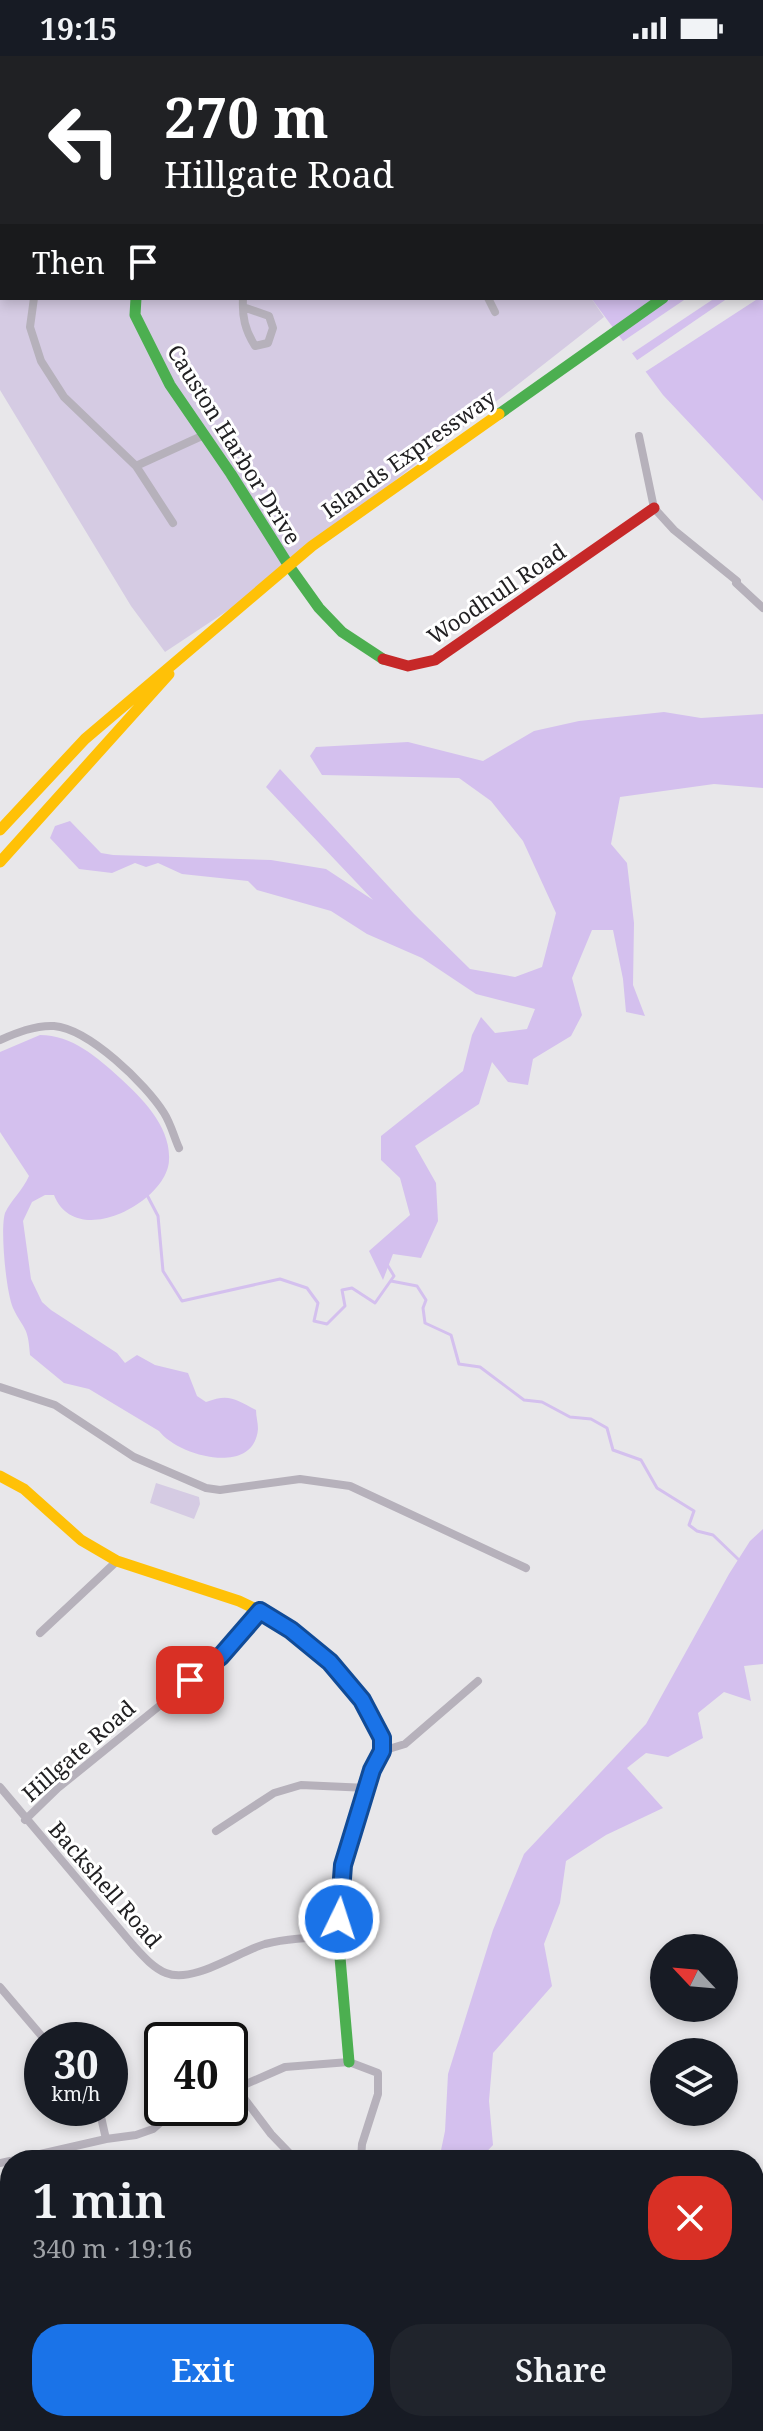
<!DOCTYPE html>
<html lang="en">
<head>
<meta charset="utf-8">
<style>
  :root { --surface:#171b24; --page:#20242c; --text:#f1f3f6; --muted:#9ea1a6; --accent:#1a73e8 }
  body { margin:0; font-family:"Noto Serif",serif; background:var(--page); color:var(--text); height:100vh; display:flex; flex-direction:column; font-size:30px; white-space:nowrap }
  * { box-sizing:border-box; margin:0 }
  p { font-size:26px; color:var(--muted) }
  .icon { flex:none; width:44px; height:44px; fill:none; stroke:currentColor; stroke-width:2; stroke-linecap:round; stroke-linejoin:round }
  .map { position:relative; flex:1; overflow:hidden }
  .drawer { position:absolute; left:0px; top:2094px; width:764px; height:282px; display:flex; flex-direction:column; background:var(--surface); border-radius:32px 32px 0 0; box-shadow:0 4px 12px #0003 }
  .drawer>* { flex:none }
  .banner { position:absolute; left:0px; top:0px; width:764px; height:244px; box-shadow:0 4px 12px #0003; background:#202124; color:#fff; overflow:hidden }
  .needle { width:52px; rotate:296deg }
  .buttons { position:absolute; left:650px; top:1878px; display:grid; gap:16px }
  .buttons a { display:grid; place-items:center; width:88px; height:88px; border-radius:50%; background:var(--surface); box-shadow:0 4px 12px #0003; font-size:40px }
  .speed { position:absolute; left:24px; top:1966px; display:flex; gap:16px; font-size:40px; font-weight:700; text-align:center }
  .speed>* { display:grid; place-content:center; width:104px; height:104px; border-radius:50%; background:var(--surface); box-shadow:0 4px 12px #0003; line-height:1 }
  .speed small { font-size:20px; font-weight:400 }
  .speed .limit { border:4px solid #111; border-radius:12px; background:#fff; color:#111 }
  .pin { position:absolute; display:grid; place-items:center; width:68px; height:68px; color:#fff; margin:-34px; border-radius:16px; box-shadow:0 4px 12px #0006 }
  .me { position:absolute; width:88px; margin:-44px; rotate:4deg; stroke-linejoin:round; filter:drop-shadow(0 0 6px #0008) }
  .turn { display:flex; align-items:center; gap:28px; height:168px; padding:0 32px; font-size:36px }
  .turn .icon { width:104px; height:104px; stroke-width:2.5 }
  .turn b { display:block; font-size:56px; line-height:68px }
  .then { display:flex; align-items:center; height:76px; padding:0 32px; background:#0003; gap:16px; font-size:30px }
  .round { display:grid; place-items:center; flex:none; width:84px; height:84px; border-radius:32px; background:var(--page) }
  .summary { display:flex; align-items:center; justify-content:space-between; height:136px; padding:0 32px }
  h1 { font-size:48px; font-weight:600; line-height:60px }
  .primary-button { display:flex; gap:16px; margin-top:auto; padding:16px 32px }
  .primary-button a { flex:1; height:92px; border-radius:32px; background:var(--accent); color:#fff; font-size:32px; font-weight:600; line-height:92px; text-align:center }
  .primary-button a+a { background:var(--page); color:var(--text) }
  .status { display:flex; justify-content:space-between; align-items:center; height:56px; padding:0 40px; background:var(--surface); direction:ltr }
  .status svg { height:22px; fill:currentColor }
  .map>svg:first-child { display:block }
  .green { fill:#d5cbe3 }
  .water { fill:#d4c0ee }
  .pier { fill:#e8e7ea }
  .lines { fill:none; stroke-linecap:round; stroke-linejoin:round }
  .stream { stroke:#d4c0ee; stroke-width:3 }
  .street { stroke:#b6b1bb; stroke-width:8 }
  .fast { stroke:#4caf50; stroke-width:11 }
  .slow { stroke:#ffc107; stroke-width:11 }
  .jam { stroke:#c62828; stroke-width:11 }
  .route-casing { stroke:#114b97; stroke-width:20 }
  .route { stroke:#1a73e8; stroke-width:14 }
  .labels { text-anchor:middle; dominant-baseline:central; stroke-width:6; stroke-linejoin:round; paint-order:stroke }
  .street-label { font-size:22px; fill:#212022; stroke:#fff }
</style>
</head>
<body>
<div class="status"><b>19:15</b><svg viewBox="0 0 49 12"><path d="M0 12V9h3v3zM5 12V6h3v6zM10 12V3h3v9zM15 12V0h3v12zM26 1h20v11H26zM47 4h2v5h-2z"/></svg></div>
<div class="map">
<svg width="763" height="2375" viewBox="0 0 763 2375">
  <rect width="100%" height="100%" fill="#e8e7ea"/>
  <path class="green" d="M0,0L487,2H2V242H591L604,261L236,549L165,596L131,550L0,334Z
    M156,1427L199,1441L200,1448L194,1463L150,1447Z"/>
  <path class="water" d="M762,72L763,73V445L663,339L591,242H762Z
    M664,656L701,662L763,658V732L714,728L620,741L611,788L627,807L634,867L633,929L645,960L626,956L623,923L613,874H592L572,922L582,959L571,980L533,1003L528,1029L508,1026L492,1006L479,1048L415,1090L436,1127L438,1165L421,1202L393,1198L383,1224L369,1195L410,1159L400,1122L381,1104V1080L463,1015L472,979L481,961L495,977L527,973L535,953L476,938L422,902L367,878L331,855L257,834L248,825L182,818L158,807L146,811L135,807L112,817L79,813L50,782L55,770L70,765L101,797L113,799L271,804L326,813L373,844L266,731L280,713L414,858L470,913L515,921L542,911L556,857L523,785L491,745L459,722L322,719L310,700L316,691L408,686L483,705L534,675L579,665Z
    M40,979C72,979 97,1001 120,1022C142,1042 171,1071 169,1104C168,1145 76,1195 54,1139H45L32,1146L23,1165L31,1223L42,1246L51,1254L117,1297L125,1307L137,1299L155,1309L188,1317L197,1340L206,1346C229,1337 235,1343 256,1354C256,1360 258,1367 258,1373C254,1421 178,1400 159,1375L89,1333L64,1327L30,1299C28,1269 24,1275 13,1252C6,1236 0,1173 5,1157C11,1144 23,1134 29,1120L0,1076V996Z
    M763,1473V1608L744,1610L751,1645L724,1636L698,1657L703,1682L668,1701L646,1697L627,1712L663,1752L606,1779L566,1805L560,1847L544,1888L552,1930L493,1997L489,2045L493,2089L479,2104H439L445,2075L448,2018L493,1874L524,1798L646,1668L729,1518L750,1485Z
    M163,2366H242L247,2370L250,2366H292L283,2375H188L149,2370Z"/>
  <path class="pier" d="M687,242H715L628,300L619,288Z
    M728,242H759L642,318L633,307Z"/>
  <g class="lines">
    <path class="stream" d="M147,1139L158,1160L163,1215L182,1245L280,1223L307,1232L318,1247L314,1265L327,1268L345,1250L342,1234L352,1232L375,1247L394,1220L388,1210
      M391,1225L417,1230L426,1244L423,1252L425,1267L451,1279L459,1308L480,1311L524,1344L542,1346L570,1361L591,1363L607,1372L613,1394L641,1404L657,1432L694,1455L689,1469L697,1475L713,1479L738,1503"/>
    <path class="street" d="M139,0L142,2
      M388,0L389,2
      M109,2L115,0
      M251,2V0
      M363,2L370,0
      M0,166L2,165
      M0,207L2,208
      M34,242L30,271L41,305L64,341L136,410L173,467
      M488,242L495,256
      M243,251L269,260L273,272L268,287L255,290C245,274 242,261 243,242
      M639,380L654,452L674,474L737,525L736,527L763,552
      M136,410L204,379
      M0,984C16,977 35,969 54,970C89,973 146,1028 164,1057C171,1068 174,1081 179,1092
      M0,1331L55,1349L134,1401L206,1432L220,1434L300,1423L350,1430L526,1512
      M40,1577L117,1505
      M382,1695L405,1688L478,1625
      M0,1731L133,1889C142,1899 153,1912 166,1917C193,1928 238,1896 265,1888C289,1882 313,1881 338,1881
      M25,1764L58,1732L221,1600L260,1555
      M216,1775L274,1737L301,1729L368,1732
      M0,1931L45,1984
      M237,2033L271,2078L296,2104
      M230,2035L285,2011L349,2006L378,2017V2038L362,2088L361,2104
      M99,2052L106,2083
      M14,2104L106,2083L136,2079L153,2073L177,2052
      M0,2107L10,2105"/>
    <path class="fast" d="M136,242L135,259L170,329L231,418L289,510L319,552L342,576L383,603
      M499,358L663,242
      M338,1878L349,2006"/>
    <path class="slow" d="M762,175L763,174
      M0,774L85,683L312,490L499,358
      M0,806L169,618
      M0,1420L24,1433L81,1484L117,1505L239,1545L264,1557L291,1574L330,1606L362,1644L382,1682V1695L372,1714L343,1809L338,1878"/>
    <path class="jam" d="M383,603L408,610L435,604L654,452"/>
  </g>
  <g class="lines">
    <defs>
      <path id="route" d="M190,1624L221,1600L260,1555L291,1574L330,1606L362,1644L382,1682V1695L372,1714L343,1809L339,1863"/>
    </defs>
    <use href="#route" class="route-casing"/>
    <use href="#route" class="route"/>
  </g>
  <g class="labels">
    <g class="street-label">
      <text transform="translate(235 388) rotate(58)">Causton Harbor Drive</text>
      <text transform="translate(408 397) rotate(-35)">Islands Expressway</text>
      <text transform="translate(496 537) rotate(-34)">Woodhull Road</text>
      <text transform="translate(78 1694) rotate(-41)">Hillgate Road</text>
      <text transform="translate(106 1828) rotate(49)">Backshell Road</text>
    </g>
  </g>
</svg>
<div class="buttons">
<a><svg class="needle" viewBox="-14 -14 28 28"><path d="M0-13l5 13h-10z" fill="#e53935"/><path d="M0 13l5-13h-10z" fill="#9ea1a6"/></svg></a>
<a><svg class="icon" aria-label="layers" viewBox="0 0 24 24"><path d="M12 4l9 5-9 5-9-5zM3 14l9 5 9-5"/></svg></a>
</div>
<div class="speed"><div>30<small>km/h</small></div><div class="limit">40</div></div>
<div class="pin" style="left:190px;top:1624px;background:#d93025"><svg class="icon" aria-label="arrive" viewBox="0 0 24 24"><path d="M6 21V4h12l-3 4 3 4H6"/></svg></div>
<svg class="me" style="left:339px;top:1863px" viewBox="-20 -20 40 40"><circle r="17" fill="#1a73e8" stroke="#fff" stroke-width="3"/><path d="M0-11L8 9 0 5-8 9z" fill="#fff"/></svg>
<div class="banner">
<div class="turn"><svg class="icon" aria-label="left" viewBox="0 0 24 24"><path d="M17 20v-9H6M10 6l-5 5 5 5"/></svg><div><b>270 m</b>Hillgate Road</div></div>
<div class="then">Then<svg class="icon" aria-label="arrive" viewBox="0 0 24 24"><path d="M6 21V4h12l-3 4 3 4H6"/></svg></div>
</div>
<section class="drawer">
<div class="summary"><div><h1>1 min</h1><p>340 m · 19:16</p></div><a class="round" style="background:#d93025;color:#fff"><svg class="icon" aria-label="close" viewBox="0 0 24 24"><path d="M6 6l12 12M18 6L6 18"/></svg></a></div>
<div class="primary-button"><a>Exit</a><a>Share</a></div>
</section>
</div>
</body>
</html>
